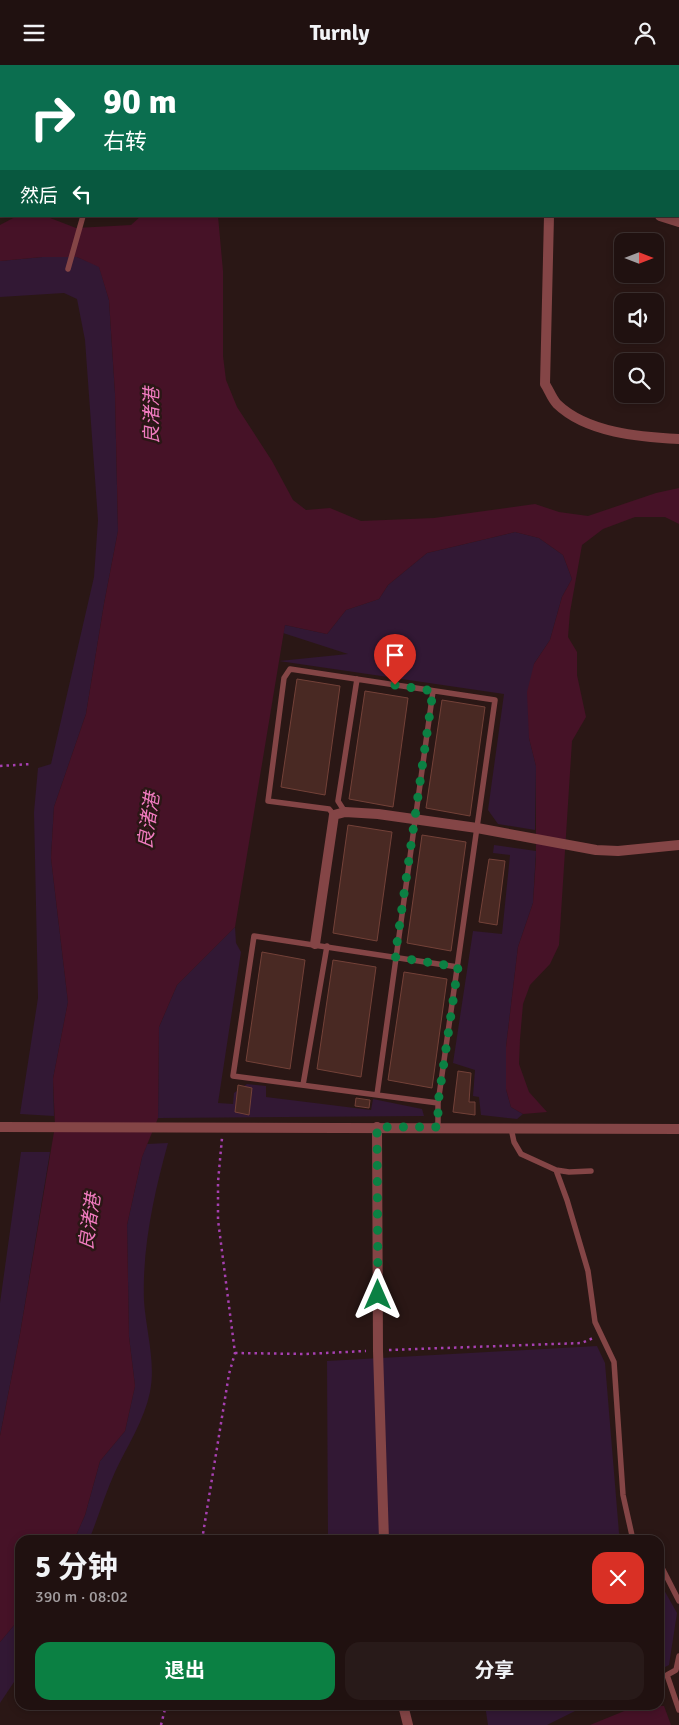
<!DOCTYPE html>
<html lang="zh">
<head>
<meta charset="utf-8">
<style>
  :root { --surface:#201110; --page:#281a19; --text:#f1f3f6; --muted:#a29d9f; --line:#3d3130; --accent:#0b8043 }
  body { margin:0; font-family:Signika,"Noto Sans SC",sans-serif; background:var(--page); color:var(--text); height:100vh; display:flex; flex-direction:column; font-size:19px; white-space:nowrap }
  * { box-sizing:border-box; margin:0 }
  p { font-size:16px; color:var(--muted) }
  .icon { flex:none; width:28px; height:28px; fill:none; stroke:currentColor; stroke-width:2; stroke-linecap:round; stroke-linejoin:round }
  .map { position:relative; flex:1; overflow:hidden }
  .side { position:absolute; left:15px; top:1470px; width:649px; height:175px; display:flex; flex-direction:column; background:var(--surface); border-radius:15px; box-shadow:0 2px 8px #0003,0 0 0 1px var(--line) }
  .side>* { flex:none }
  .top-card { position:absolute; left:0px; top:0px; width:680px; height:152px; box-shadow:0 2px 8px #0003,0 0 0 1px var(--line); background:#0b6e4f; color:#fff; overflow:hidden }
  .needle { width:32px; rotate:90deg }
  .fabs { position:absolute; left:614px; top:168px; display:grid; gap:10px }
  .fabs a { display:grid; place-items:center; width:50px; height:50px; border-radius:10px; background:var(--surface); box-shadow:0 2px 8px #0003,0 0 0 1px var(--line); font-size:25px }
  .pin { position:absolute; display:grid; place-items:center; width:42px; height:42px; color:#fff; margin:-51px -21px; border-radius:50% 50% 50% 0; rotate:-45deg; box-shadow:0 0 5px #0007 }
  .pin .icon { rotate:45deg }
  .me { position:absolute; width:55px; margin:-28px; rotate:0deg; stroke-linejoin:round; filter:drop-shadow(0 0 4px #0008) }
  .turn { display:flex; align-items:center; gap:18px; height:105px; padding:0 20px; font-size:22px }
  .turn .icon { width:65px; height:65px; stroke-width:2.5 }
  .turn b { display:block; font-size:35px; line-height:42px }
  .then { display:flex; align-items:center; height:48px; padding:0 20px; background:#0003; gap:10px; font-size:19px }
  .round { display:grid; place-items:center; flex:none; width:52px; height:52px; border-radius:15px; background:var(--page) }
  .headline { display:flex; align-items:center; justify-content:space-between; height:85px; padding:0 20px }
  h1 { font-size:30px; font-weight:700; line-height:38px }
  .action { display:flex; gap:10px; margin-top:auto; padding:10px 20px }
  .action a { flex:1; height:58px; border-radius:15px; background:var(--accent); color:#fff; font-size:20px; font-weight:700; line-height:58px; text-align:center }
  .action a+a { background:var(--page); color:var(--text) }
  header { display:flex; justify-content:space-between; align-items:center; height:65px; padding:0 20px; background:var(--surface); font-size:22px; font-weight:700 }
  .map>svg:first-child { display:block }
  .green { fill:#321834 }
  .water { fill:#461227 }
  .building { fill:#492923; stroke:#734138 }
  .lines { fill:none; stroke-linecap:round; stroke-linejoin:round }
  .path { stroke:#a640b1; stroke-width:2.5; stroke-dasharray:2.5 4; stroke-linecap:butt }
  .service { stroke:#844546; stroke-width:5.5 }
  .minor { stroke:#844546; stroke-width:10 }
  .tertiary { stroke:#844546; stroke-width:10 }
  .route { stroke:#0b8043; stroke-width:9; stroke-dasharray:0 16.2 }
  .labels { text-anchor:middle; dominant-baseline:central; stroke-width:5; stroke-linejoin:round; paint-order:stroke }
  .water-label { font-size:19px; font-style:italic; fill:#f07bbf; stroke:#2a1715 }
</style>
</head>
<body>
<header><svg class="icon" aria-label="menu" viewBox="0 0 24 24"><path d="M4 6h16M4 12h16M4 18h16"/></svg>Turnly<svg class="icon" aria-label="person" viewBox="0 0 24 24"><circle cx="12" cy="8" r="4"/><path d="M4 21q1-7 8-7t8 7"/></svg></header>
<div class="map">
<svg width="679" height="1660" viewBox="0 0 679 1660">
  <rect width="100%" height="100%" fill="#2a1715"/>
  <path class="green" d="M42,192H77L99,201L109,235L115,328L118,466L104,539L86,649L54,742L51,793L68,937L53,1014L54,1051L20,1049L38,933L34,747L38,703L51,699L94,512L98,455L85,275L77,234L64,228L0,232V196Z
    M515,467L539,473L563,490L572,514L562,532L550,575L534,599L529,673L536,701L535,765L498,759L488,745L504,629L279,596L348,589L283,568L285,560L327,569L346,545L379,534L388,520L427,488Z
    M494,780L536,786L533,838L518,882L506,982V1024L511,1042L523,1049L517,1054L481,1050L479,1032L473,1031L475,1005L453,998L473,866L502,869L510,790L493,788Z
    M235,862L236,878L241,887L218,1038L233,1039L234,1028L247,1019L266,1021V1032L371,1045L373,1034L422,1044L424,1051L158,1053L159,962L177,920Z
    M168,1078C154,1129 142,1182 144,1236C146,1266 156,1297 150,1327C144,1356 127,1381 115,1407C105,1429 98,1453 89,1475H74L85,1450L100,1396L125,1366L135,1321L129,1272L127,1160L142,1092L147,1079Z
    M21,1087H50L20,1269L0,1371V1238Z
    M597,1281L605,1298L619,1468L623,1475H328L327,1296Z
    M659,1516L677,1548L669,1600L659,1605Z
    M20,1553V1608L0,1638V1577Z
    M485,1640H587L547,1660H488Z"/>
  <path class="water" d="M17,151H45L76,163L131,160L141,151H218L223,206V291L226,315L237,342L272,396L293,435L306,445L330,443L361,456L434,453L535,439L559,447L588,451L656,428L679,423V459L665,452H635L603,464L582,480L570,547L568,572L577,587V610L586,652L572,676L559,880L550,899L530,920L523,939L520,974L519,999L529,1027L547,1047L523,1049L511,1042L506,1024V982L518,882L533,838L536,793V701L529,673L527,627L534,599L550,575L562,532L572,514L563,490L539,473L515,467L427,488L388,520L379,534L346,545L327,569L285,560L235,862L177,920L159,962L158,1053L142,1092L127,1160L129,1272L135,1321L125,1366L100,1396L85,1450L74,1475H20V1553L0,1577V1371L20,1269L55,1061L53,1014L68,937L51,793L54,742L86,649L104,539L118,466L115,328L109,235L99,202L77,192H42L0,196V160Z
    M639,1640L664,1641L671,1660H590Z"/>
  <path class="building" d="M297,614L340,621L325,730L281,722Z
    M365,626L408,633L393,742L349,734Z
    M442,635L485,642L470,751L426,743Z
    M348,760L392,767L377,876L333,868Z
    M422,770L466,777L451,886L407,878Z
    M489,794L505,796L497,860L479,857Z
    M262,887L305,895L290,1004L246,996Z
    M333,895L376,902L361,1012L317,1004Z
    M404,907L447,914L432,1023L388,1015Z
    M458,1006L471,1008L469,1037H475V1050L453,1047Z
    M238,1020L252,1023L249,1050L235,1047Z
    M356,1033L370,1035L369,1043L355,1041Z"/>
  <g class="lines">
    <path class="path" d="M0,701L31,699
      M389,1285L582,1278L593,1273
      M235,1288L305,1289L366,1286
      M202,1475L229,1309L235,1288L218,1155V1117L222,1073
      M161,1660L166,1640"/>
    <path class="service" d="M71,0V1
      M68,204L83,151
      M345,747L338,736L357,614
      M334,750L329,744L268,736L284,613L290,604L495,635L438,1038V1063
      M303,1020L327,881
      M377,1030L433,626
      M438,1038L233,1011L254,871L458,902
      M511,1063L514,1077L521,1089L556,1105L569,1107L591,1106
      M556,1105L567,1135L588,1206L595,1257L614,1297L623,1430L633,1475
      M659,1497L679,1536
      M679,1591L676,1605L667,1610L679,1645"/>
    <path class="minor" d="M546,0V1
      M549,151L545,319C549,325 552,334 557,339C587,368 640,372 679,374
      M315,879L334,750L345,747L378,749L477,763L596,785L618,786L679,780
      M377,1062L378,1286L384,1475
      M403,1640L408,1660"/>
    <path class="tertiary" d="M312,0L315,1
      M660,151L679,157
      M0,1062L679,1064"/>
  </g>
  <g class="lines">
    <path class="route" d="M378,1230L377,1062H438V1038L458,902L395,892L433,626L395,620"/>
  </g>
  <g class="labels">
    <g class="water-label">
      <text transform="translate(152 351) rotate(-90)">良渚港</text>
      <text transform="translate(149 756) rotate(-82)">良渚港</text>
      <text transform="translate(90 1157) rotate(-82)">良渚港</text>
    </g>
  </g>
</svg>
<div class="fabs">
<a><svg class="needle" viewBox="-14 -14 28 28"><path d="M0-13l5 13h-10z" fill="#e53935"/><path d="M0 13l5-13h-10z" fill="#a29d9f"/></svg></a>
<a><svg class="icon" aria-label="sound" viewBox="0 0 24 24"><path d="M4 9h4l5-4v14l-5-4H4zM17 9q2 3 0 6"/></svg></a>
<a><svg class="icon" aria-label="search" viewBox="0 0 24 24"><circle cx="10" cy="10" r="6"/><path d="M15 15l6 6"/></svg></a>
</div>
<div class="pin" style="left:395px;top:620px;background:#d93025"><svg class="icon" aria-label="arrive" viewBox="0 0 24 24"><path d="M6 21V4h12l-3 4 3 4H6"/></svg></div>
<svg class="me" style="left:378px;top:1230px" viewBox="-20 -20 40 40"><path d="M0-17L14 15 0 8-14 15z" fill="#0b8043" stroke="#fff" stroke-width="4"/></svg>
<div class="top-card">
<div class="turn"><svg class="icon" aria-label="right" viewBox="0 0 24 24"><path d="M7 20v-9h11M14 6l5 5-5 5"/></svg><div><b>90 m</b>右转</div></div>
<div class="then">然后<svg class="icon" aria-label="left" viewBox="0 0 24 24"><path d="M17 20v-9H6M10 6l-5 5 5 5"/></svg></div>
</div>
<section class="side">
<div class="headline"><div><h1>5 分钟</h1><p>390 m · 08:02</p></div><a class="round" style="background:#d93025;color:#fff"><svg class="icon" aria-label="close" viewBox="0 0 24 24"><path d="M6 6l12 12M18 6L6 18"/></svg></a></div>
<div class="action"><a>退出</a><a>分享</a></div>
</section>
</div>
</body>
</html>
